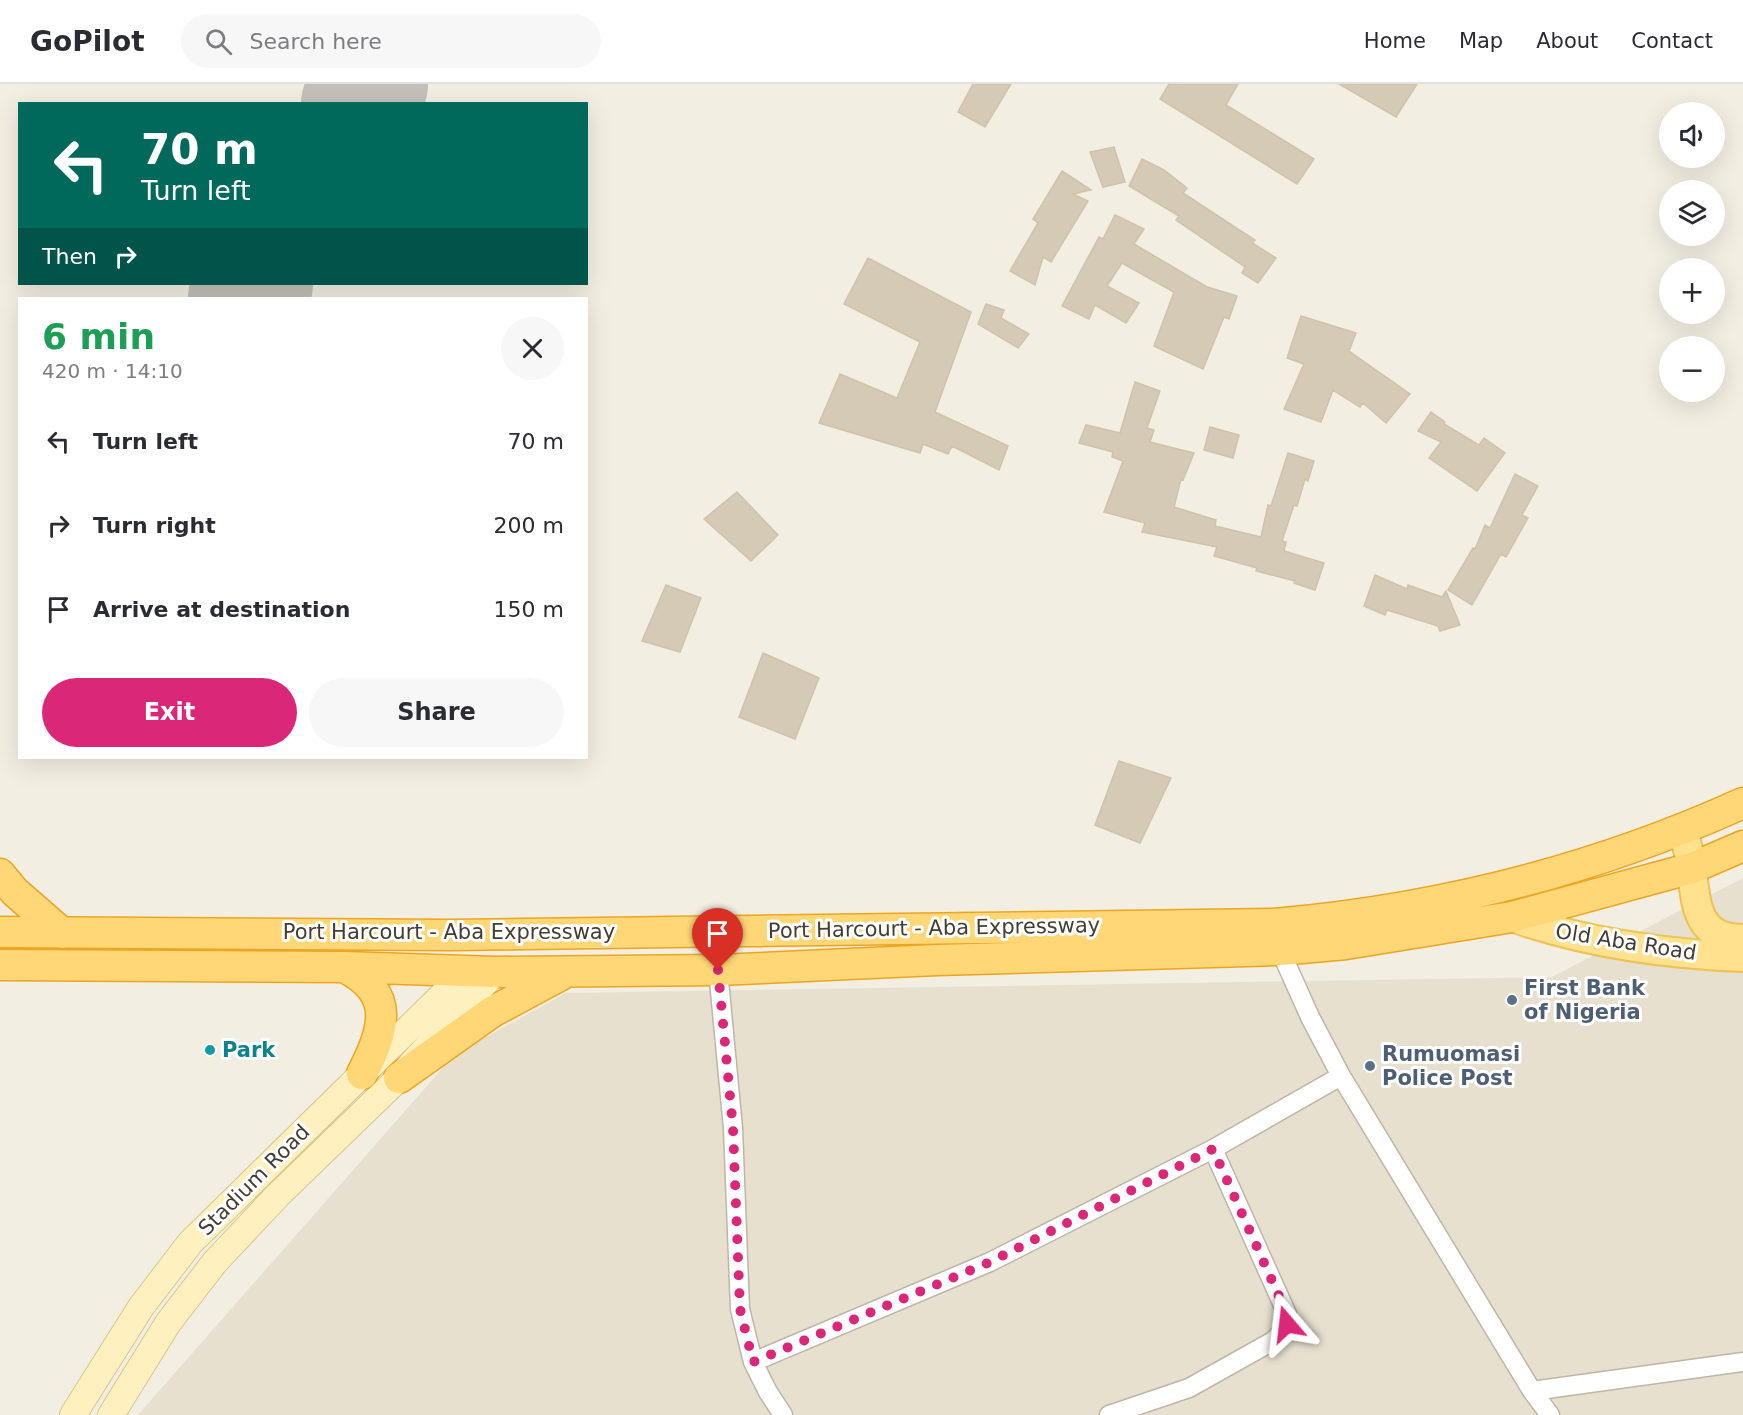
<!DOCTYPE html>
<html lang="en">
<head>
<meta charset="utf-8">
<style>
  :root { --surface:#fff; --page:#f7f7f7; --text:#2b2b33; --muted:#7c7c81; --line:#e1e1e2; --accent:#db2777 }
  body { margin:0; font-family:"DejaVu Sans",sans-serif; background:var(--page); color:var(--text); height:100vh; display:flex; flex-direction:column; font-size:22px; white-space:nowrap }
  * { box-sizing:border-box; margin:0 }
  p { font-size:20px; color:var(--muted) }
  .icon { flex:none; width:33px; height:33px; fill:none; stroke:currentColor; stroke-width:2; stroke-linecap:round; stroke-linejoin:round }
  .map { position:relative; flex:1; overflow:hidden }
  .side { position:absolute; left:18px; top:213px; width:570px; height:462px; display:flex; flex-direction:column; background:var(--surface); border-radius:0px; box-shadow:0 6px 24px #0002 }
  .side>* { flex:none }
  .banner { position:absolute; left:18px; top:18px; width:570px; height:183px; border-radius:0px; box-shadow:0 6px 24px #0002; background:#00695c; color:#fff; overflow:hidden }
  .controls { position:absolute; left:1659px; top:18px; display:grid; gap:12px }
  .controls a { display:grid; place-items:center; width:66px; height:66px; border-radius:50%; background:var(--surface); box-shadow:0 6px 24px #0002; font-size:30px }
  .pin { position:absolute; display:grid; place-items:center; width:51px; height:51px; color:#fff; margin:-62px -26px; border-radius:50% 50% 50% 0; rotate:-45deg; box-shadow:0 0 6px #0007 }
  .pin .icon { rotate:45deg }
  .me { position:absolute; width:66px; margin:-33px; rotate:343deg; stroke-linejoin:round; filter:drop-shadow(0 0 4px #0008) }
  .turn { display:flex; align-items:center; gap:21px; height:126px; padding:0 24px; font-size:27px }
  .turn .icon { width:78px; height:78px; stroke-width:2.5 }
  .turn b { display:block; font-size:42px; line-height:51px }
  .then { display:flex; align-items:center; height:57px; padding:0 24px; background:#0003; gap:12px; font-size:22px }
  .round { display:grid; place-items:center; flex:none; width:63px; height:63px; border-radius:32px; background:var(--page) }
  .headline { display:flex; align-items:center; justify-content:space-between; height:102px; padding:0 24px }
  h1 { font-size:36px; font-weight:700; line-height:45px; color:#1e9e55 }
  .primary-button { display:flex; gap:12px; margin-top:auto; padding:12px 24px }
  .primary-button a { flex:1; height:69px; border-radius:36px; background:var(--accent); color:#fff; font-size:24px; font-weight:700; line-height:69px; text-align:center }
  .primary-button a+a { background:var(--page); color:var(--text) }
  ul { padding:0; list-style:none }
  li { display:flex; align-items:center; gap:18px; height:84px; padding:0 24px }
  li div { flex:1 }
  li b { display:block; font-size:22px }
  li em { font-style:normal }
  header { display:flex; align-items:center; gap:36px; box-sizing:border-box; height:84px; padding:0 30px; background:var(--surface); border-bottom:2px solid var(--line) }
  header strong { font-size:28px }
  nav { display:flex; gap:33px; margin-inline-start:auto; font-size:21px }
  .search { width:420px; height:54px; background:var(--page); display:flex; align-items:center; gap:15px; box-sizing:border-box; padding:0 21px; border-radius:33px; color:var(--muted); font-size:22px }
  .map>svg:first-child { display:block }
  .residential { fill:#e7e0cf }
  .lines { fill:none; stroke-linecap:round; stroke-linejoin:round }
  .runway { stroke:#c3c0ba; stroke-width:116 }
  .building { fill:#d4cab6; stroke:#d1c2a9; stroke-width:1.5 }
  .minor-casing { stroke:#beb6a4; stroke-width:21 }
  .secondary-casing { stroke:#d7c58c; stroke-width:28 }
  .primary-casing { stroke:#eec354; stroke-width:32 }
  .trunk-casing { stroke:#eba523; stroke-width:33 }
  .minor { stroke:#fff; stroke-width:18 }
  .secondary { stroke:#fff1bf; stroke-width:26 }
  .primary { stroke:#ffe18e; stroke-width:28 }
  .trunk { stroke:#ffd777; stroke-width:30 }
  .route { stroke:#db2777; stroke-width:10; stroke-dasharray:0 18 }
  .service-dot { fill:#5c6f8a; stroke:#fff; stroke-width:2 }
  .culture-dot { fill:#0f9aa8; stroke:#fff; stroke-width:2 }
  .labels { text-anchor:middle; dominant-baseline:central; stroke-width:6; stroke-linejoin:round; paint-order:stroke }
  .street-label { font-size:21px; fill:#443d32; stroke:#fff }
  .service-label { font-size:21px; font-weight:bold; fill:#4e5e75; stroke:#fff; text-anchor:start }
  .culture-label { font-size:21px; font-weight:bold; fill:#0d838f; stroke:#fff; text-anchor:start }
</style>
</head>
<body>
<header>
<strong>GoPilot</strong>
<div class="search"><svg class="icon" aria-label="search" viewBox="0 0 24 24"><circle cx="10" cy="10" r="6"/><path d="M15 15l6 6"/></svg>Search here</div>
<nav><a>Home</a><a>Map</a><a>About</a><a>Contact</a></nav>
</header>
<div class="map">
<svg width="1743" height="1331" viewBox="0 0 1743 1331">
  <rect width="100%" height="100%" fill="#f3eee2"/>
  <path class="residential" d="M1743,794V1331H138L455,970L566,909L1552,893Z"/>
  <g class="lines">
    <path class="runway" d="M359,20L370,0
      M246,214L255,200"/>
  </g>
  <path class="building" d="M973,0H1011L985,43L958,28Z
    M1169,0H1238L1226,21L1314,75L1297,100L1160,15Z
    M1339,0H1417L1396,33Z
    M1114,63L1125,98L1103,103L1090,68Z
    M1142,75L1164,86L1187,104L1183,109L1255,156L1252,159L1276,174L1258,199L1242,189L1245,183L1176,136L1179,132L1129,102Z
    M1062,87L1091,106L1073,110L1088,117L1051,178L1043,173L1035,201L1010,187L1038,139L1033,135Z
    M1115,131L1144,145L1134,160L1207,203L1237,212L1229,235L1224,233L1203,285L1154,262L1174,208L1122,179L1107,202L1139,219L1126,239L1095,221L1089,235L1062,222L1099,153L1103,155Z
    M868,174L971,228L935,328L1008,362L999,386L952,362L948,370L923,360L920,369L819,339L840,290L897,314L920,258L844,220Z
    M986,220L1004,226L1001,234L1029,250L1018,264L978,240Z
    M1301,232L1356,249L1349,267L1410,310L1386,339L1363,319L1360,323L1333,306L1321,338L1284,325L1304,280L1287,274Z
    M1135,298L1160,307L1147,344L1154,346L1150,358L1194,369L1183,396L1181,395L1174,423L1216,436L1215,442L1261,453L1268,421L1271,422L1288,369L1314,377L1308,397L1305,395L1297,422L1294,421L1282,457L1286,458L1284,467L1324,479L1315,506L1294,499L1295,497L1256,487L1257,484L1214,472L1217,463L1142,448L1145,439L1104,428L1123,377L1112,373L1113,368L1079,359L1086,341L1120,349Z
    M1431,328L1445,338L1444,340L1479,361L1484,354L1505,369L1477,407L1429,374L1441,358L1418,347Z
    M1210,343L1239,351L1233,374L1204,366Z
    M1515,390L1538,402L1522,431L1528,434L1506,473L1501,470L1472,521L1448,506L1473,464L1475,465L1485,441L1490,444Z
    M737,408L778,451L751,477L704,435Z
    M1375,491L1407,505L1408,501L1442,513L1446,507L1460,541L1440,547L1438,542L1387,526L1385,531L1364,522Z
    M666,501L701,514L680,568L642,557Z
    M763,569L819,594L795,655L739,633Z
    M1119,677L1171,694L1140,759L1095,741Z"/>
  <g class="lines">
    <defs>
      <path id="minor" d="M1280,866L1310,933L1341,992L1532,1307L1550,1331
        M718,886L733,1044L740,1225L753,1278L768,1308L783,1331
        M753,1278L990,1178L1213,1065L1341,992
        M1532,1307L1743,1278
        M1109,1331L1189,1304L1273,1257C1283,1248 1287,1243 1287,1230L1213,1065"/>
      <path id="secondary" d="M73,1331L141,1223L190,1159L467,887
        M111,1331L168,1239L215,1178L278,1111L399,994L495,888"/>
      <path id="primary" d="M1683,746C1686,760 1691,773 1692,787C1696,823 1698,855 1743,855
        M1512,833C1586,859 1664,870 1743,873"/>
      <path id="trunk" d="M0,790L15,808L62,849
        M0,848L450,851L1274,840C1436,826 1595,786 1743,719
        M0,881L344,883L495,888L718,886L937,876L1280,866L1346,860L1512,833L1692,784L1743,762
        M344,883C398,910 383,948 362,990
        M399,994L492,928L561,891"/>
    </defs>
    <use href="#minor" class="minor-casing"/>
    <use href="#secondary" class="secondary-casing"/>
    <use href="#primary" class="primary-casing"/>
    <use href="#trunk" class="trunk-casing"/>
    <use href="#minor" class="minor"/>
    <use href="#secondary" class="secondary"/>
    <use href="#primary" class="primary"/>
    <use href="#trunk" class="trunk"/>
  </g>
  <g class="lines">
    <path class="route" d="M718,886L733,1044L740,1225L753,1278L990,1178L1213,1065L1287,1230V1240"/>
  </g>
  <g class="service-dot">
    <circle cx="1512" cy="916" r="6"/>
    <circle cx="1370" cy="982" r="6"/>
  </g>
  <circle class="culture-dot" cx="210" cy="966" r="6"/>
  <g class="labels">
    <g class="street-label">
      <text transform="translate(934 844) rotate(-1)">Port Harcourt - Aba Expressway</text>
      <text x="449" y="848">Port Harcourt - Aba Expressway</text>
      <text transform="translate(1626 858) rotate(9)">Old Aba Road</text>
      <text transform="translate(254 1096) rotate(-45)">Stadium Road</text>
    </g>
    <g class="service-label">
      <text x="1524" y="904">First Bank<tspan x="1524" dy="24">of Nigeria</tspan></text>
      <text x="1382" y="970">Rumuomasi<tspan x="1382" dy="24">Police Post</tspan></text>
    </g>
    <g class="culture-label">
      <text x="222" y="966">Park</text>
    </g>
  </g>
</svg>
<div class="controls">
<a><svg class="icon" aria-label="sound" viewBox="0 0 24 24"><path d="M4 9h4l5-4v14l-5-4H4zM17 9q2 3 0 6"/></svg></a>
<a><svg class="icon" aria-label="layers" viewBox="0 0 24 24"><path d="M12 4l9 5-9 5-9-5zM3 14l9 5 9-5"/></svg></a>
<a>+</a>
<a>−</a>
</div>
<div class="pin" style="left:718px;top:886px;background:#d93025"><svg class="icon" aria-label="arrive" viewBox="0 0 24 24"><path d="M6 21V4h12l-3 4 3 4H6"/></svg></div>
<svg class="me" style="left:1287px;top:1240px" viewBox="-20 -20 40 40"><path d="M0-17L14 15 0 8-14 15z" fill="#db2777" stroke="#fff" stroke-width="4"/></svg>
<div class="banner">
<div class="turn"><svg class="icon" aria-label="left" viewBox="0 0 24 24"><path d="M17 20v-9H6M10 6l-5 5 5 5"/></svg><div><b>70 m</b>Turn left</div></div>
<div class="then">Then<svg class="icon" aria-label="right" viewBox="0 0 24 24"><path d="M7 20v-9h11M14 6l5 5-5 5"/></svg></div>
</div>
<section class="side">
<div class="headline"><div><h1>6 min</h1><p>420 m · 14:10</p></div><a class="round"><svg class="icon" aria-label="close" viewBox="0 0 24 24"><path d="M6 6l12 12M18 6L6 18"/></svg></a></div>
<ul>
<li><svg class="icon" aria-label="left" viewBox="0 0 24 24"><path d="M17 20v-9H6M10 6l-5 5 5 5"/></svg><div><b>Turn left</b></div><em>70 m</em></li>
<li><svg class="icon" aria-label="right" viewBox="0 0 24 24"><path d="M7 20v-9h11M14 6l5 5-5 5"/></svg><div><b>Turn right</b></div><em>200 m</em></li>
<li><svg class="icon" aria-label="arrive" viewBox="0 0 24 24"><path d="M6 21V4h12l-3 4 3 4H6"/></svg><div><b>Arrive at destination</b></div><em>150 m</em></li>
</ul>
<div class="primary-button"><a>Exit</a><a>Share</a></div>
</section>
</div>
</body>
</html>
